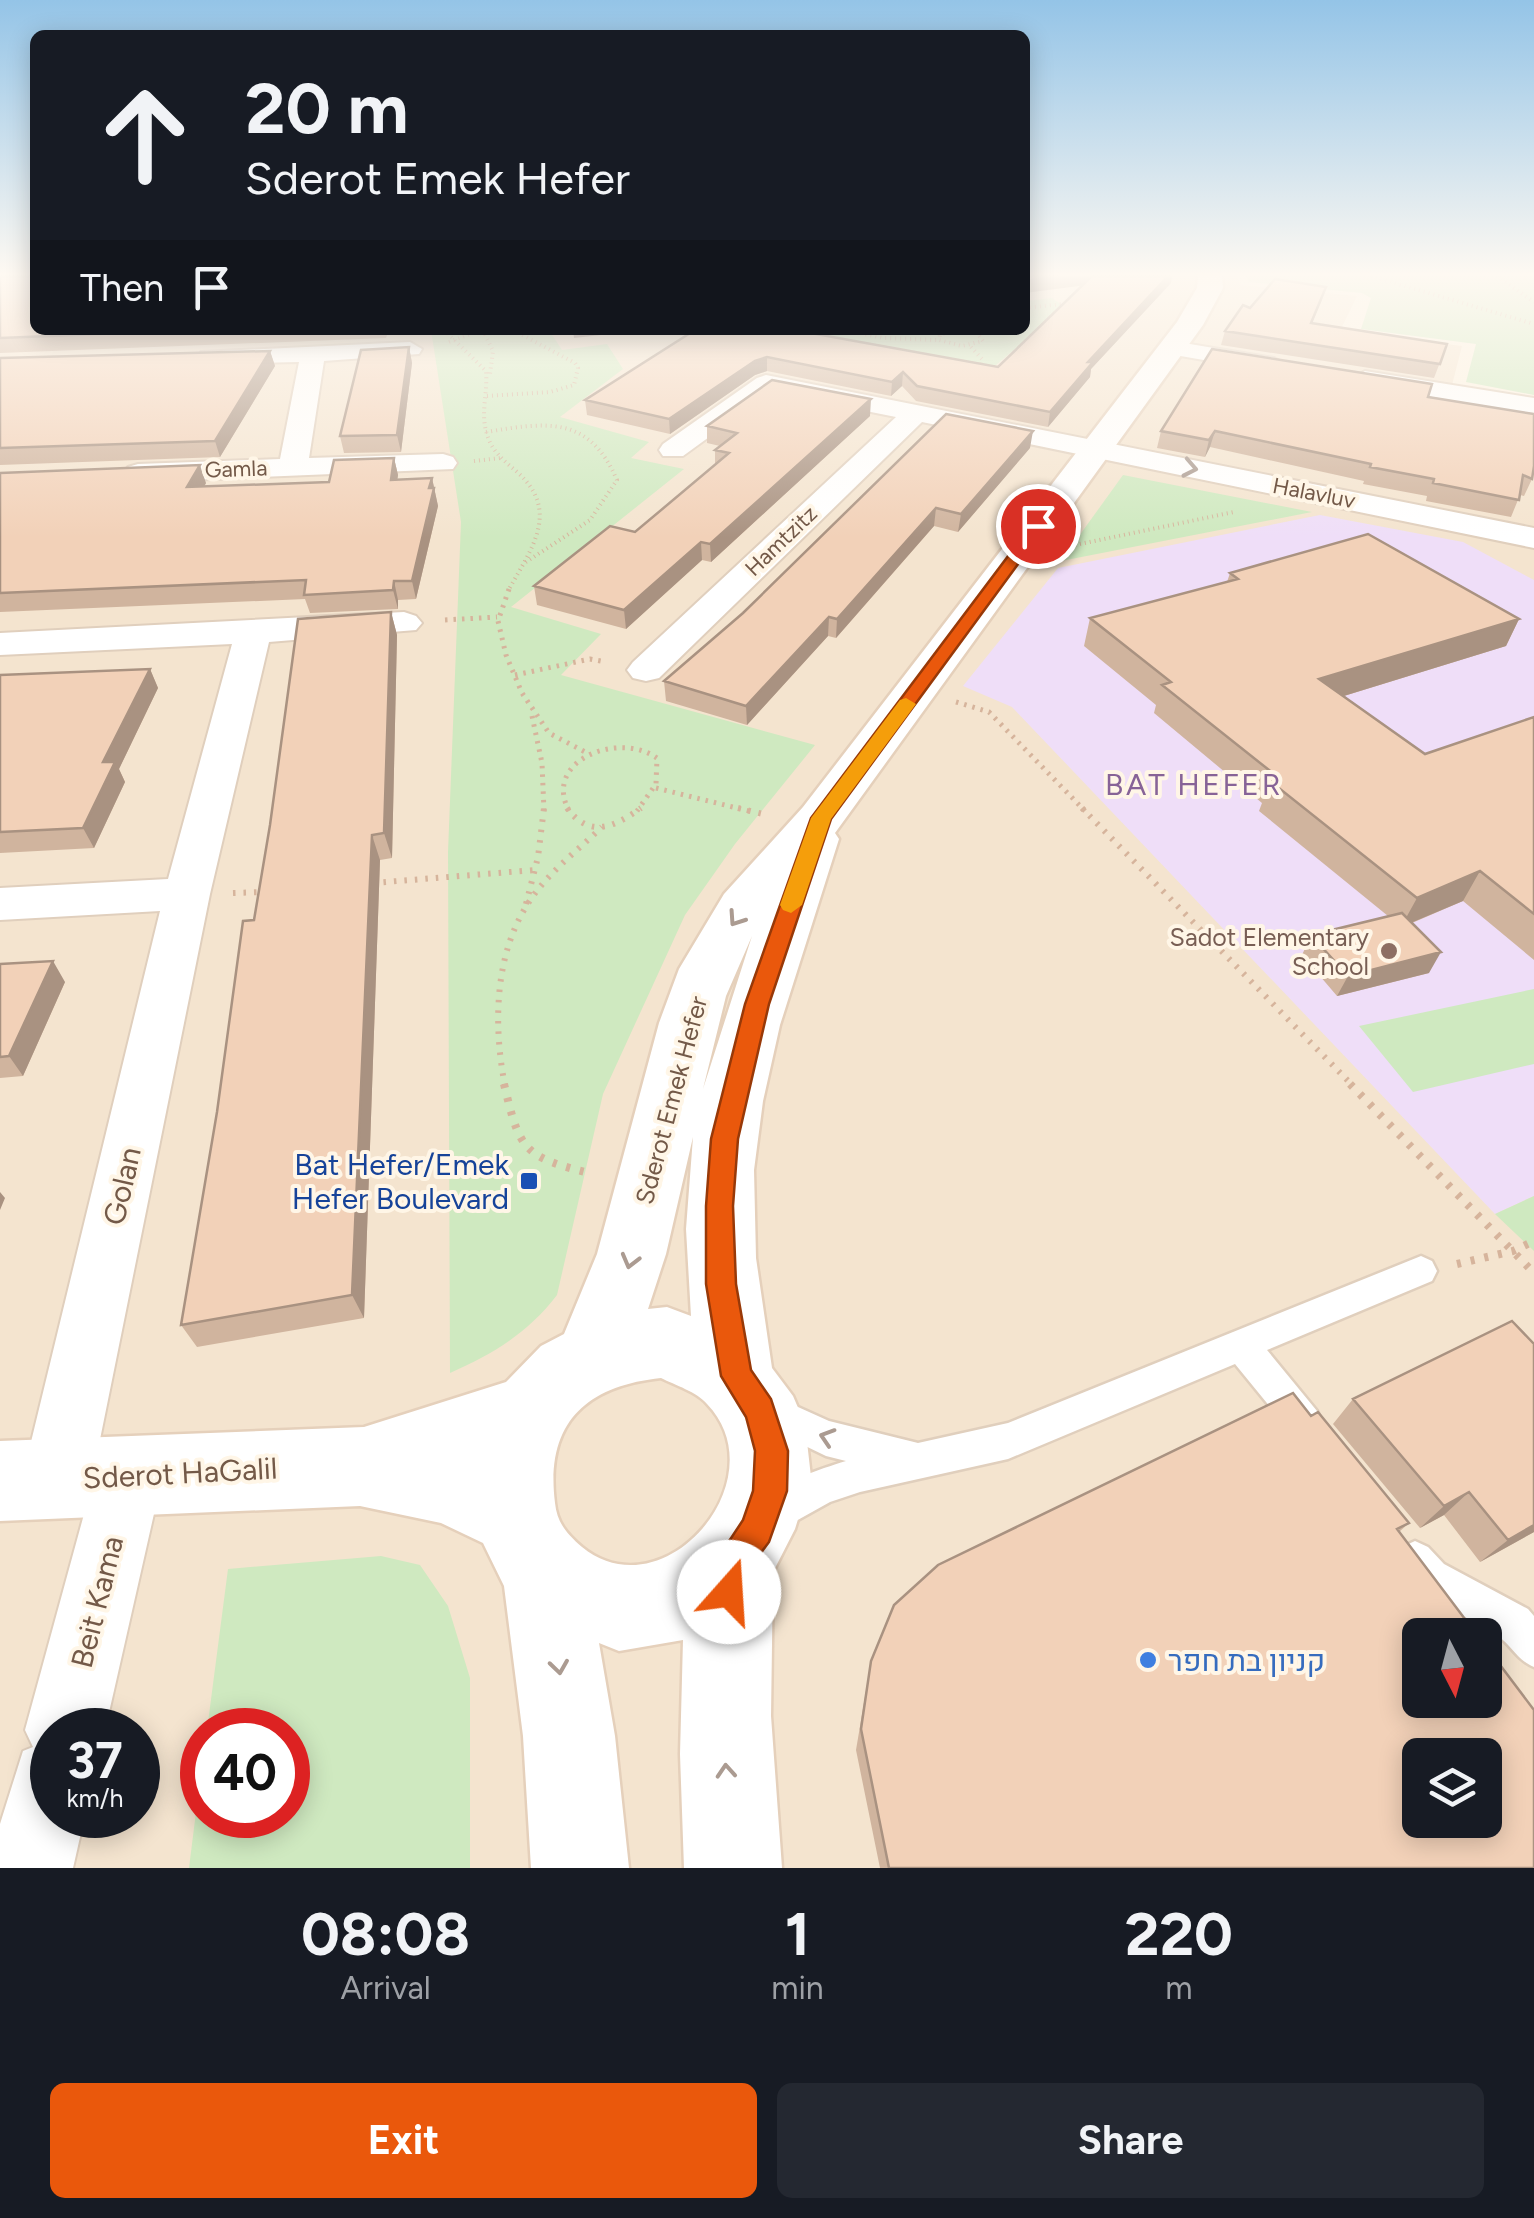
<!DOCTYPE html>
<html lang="en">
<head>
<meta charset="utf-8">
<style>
  :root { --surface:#171b24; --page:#242831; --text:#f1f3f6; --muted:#9ea1a6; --accent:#ea580c }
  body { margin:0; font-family:Figtree,Heebo,sans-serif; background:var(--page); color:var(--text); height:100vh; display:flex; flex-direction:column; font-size:38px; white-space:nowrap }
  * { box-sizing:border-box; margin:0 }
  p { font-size:32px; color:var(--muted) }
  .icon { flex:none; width:55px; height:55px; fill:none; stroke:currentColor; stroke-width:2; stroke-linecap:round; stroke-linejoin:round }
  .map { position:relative; height:1868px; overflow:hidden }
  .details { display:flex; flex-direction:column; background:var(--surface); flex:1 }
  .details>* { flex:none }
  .banner { position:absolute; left:30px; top:30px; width:1000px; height:305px; border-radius:15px; box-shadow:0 5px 25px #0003; background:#171b24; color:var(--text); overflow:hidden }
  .needle { width:65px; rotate:174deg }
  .controls { position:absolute; left:1402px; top:1618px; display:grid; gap:20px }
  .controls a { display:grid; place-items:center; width:100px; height:100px; border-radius:15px; background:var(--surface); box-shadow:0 5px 25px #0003; font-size:50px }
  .speed { position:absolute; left:30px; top:1708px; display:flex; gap:20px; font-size:50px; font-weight:700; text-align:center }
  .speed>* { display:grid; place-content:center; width:130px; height:130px; border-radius:50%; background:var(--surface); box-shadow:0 5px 25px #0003; line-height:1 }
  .speed small { font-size:25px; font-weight:400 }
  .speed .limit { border:15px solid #d22; background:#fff; color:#111 }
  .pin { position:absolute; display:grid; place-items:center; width:85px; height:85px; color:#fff; margin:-42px; border:5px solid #fff; border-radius:50%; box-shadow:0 2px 10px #0007 }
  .me { position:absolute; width:110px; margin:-55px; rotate:19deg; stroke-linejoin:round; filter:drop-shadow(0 0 8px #0008) }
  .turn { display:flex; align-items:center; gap:35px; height:210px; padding:0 50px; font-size:45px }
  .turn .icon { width:130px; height:130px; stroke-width:2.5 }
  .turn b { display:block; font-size:70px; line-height:85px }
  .then { display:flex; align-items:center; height:95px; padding:0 50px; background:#0003; gap:20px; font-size:38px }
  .eta { display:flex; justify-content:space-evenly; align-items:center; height:170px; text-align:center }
  .eta b { font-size:60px; font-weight:700; line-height:70px }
  .primary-button { display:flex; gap:20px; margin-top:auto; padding:20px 50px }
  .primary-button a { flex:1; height:115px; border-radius:15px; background:var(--accent); color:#fff; font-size:40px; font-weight:700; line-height:115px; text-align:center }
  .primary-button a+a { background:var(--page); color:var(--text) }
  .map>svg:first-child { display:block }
  .residential { fill:#f4e4cf; fill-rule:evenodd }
  .education { fill:#efdef8 }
  .green { fill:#cfe9c0 }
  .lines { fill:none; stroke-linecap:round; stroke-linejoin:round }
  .lane-casing { stroke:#e0cfbd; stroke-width:5 }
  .street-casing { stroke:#e0cfbd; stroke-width:4 }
  .secondary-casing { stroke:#e5d0bb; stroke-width:5 }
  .path-far3 { stroke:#d6b49c; stroke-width:4; stroke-dasharray:1 4; stroke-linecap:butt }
  .path-far2 { stroke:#d6b49c; stroke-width:5; stroke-dasharray:2.5 6; stroke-linecap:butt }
  .path-far1 { stroke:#d6b49c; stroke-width:6; stroke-dasharray:2.5 8; stroke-linecap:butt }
  .path { stroke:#d6b49c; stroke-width:8; stroke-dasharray:4 10; stroke-linecap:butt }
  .lane { fill:#fff; fill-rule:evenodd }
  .street { fill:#fff; fill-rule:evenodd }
  .secondary { fill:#fff; fill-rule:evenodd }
  .wall { fill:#d0b49e }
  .shaded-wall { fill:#a99281 }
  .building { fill:#f2d1b8; stroke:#a99281; stroke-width:2.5; fill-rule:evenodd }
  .oneway { stroke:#ab9b91 }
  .route { fill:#ea580c; stroke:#983908; stroke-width:2.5 }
  .slow { fill:#f59e0b }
  .education-dot { fill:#8d6e63; stroke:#fff6e7; stroke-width:4 }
  .transit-dot { fill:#1a4fb4; stroke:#fff6e7; stroke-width:4 }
  .shop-dot { fill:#3f7fe0; stroke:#fff6e7; stroke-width:4 }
  .labels { text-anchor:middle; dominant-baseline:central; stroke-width:8; stroke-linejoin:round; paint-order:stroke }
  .far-street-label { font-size:22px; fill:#735948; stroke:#fff6e7 }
  .education-label { font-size:25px; fill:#785e54; stroke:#fff6e7; text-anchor:end }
  .street-label { font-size:25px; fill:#735948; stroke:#fff6e7 }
  .quarter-label { font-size:30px; letter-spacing:2.5px; fill:#876397; stroke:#fff6e7 }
  .near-transit-label { font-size:30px; fill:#164399; stroke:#fff6e7; text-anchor:end }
  .near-street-label { font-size:30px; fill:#735948; stroke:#fff6e7 }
  .near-shop-label { font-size:30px; fill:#366cbe; stroke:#fff6e7; text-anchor:start }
</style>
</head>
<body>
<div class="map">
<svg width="1534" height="1868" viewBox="0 0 1534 1868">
  <rect width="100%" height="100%" fill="#fcf2e1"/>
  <path class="residential" d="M0,276L35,330H1025V276H1238L1240,285L1357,296L1340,331L1462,346L1452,385L1534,399V1868H0ZM1420,1635H1485V1700H1420ZM52,1730H138V1815H52ZM202,1730H288V1815H202ZM1420,1755H1485V1820H1420Z"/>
  <path class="education" d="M1320,515L1463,542L1534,580V1196L1495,1214L1012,707L963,686L1058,568Z"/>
  <path class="green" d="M1246,276H1534V395L1466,382L1476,344L1361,329L1371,298L1362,293L1249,282Z
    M1052,298L1065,307L983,376L767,330H1025V301Z
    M431,330H549L562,350L607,344L623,369L560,417L649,442L631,458L684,469L511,607L601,634L561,675L815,745L735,844L685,915L603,1094L557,1295C528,1333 493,1354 450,1373L448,852L461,522Z
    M1123,475L1312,512L1061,561Z
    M1534,989V1064L1413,1092L1359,1026Z
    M1534,1196V1251L1495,1214Z
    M381,1556L420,1565L448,1606L470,1678V1868H189L202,1764V1815H288V1730H207L228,1569Z"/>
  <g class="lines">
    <defs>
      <path id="lane" d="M1421,1256L1432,1261L1437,1271L1432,1281L1267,1350L1317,1411L1323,1423L1317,1435L1305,1441L1293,1435L1235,1364L1008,1459L860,1492L830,1502L778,1531L765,1525L759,1512C771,1483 818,1470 846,1461L826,1456L766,1427L760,1415L766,1403L778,1398L829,1421L918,1443L1008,1423Z
        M1415,1541L1428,1547L1444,1564L1528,1609L1534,1616V1667C1517,1660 1512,1646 1498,1636C1462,1610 1414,1604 1396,1560L1402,1547Z"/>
      <path id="street" d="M1172,341L1274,358L1286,365L1274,372L1163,353L1160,348Z
        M410,342L422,349L419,354L324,361L309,458L443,454L453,457L457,463L453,469L138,482L128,479L123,473L128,467L138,464L280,459L299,362L210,364L198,357L201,352Z
        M1365,371L1534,398V414L1356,384L1352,379Z
        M766,375L1534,528V548L922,422L659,678L646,681L633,678L627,670L633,662L896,417L771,392L683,456H663L659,450L663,444L757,378Z
        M404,612L416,616L422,623L416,630L269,642L210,894L92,1479L81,1503L57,1514L33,1503L22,1479L160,911L0,920V888L168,879L232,644L0,655V633Z
        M129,1440L153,1450L163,1474L105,1730H52V1815H85L73,1868H0V1824L23,1751L33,1747L25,1730L95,1474L105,1450Z"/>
      <path id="secondary" d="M1198,276H1222L1223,288L1203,325L835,833L839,839L780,1025L763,1101L754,1170L756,1258L772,1368L793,1396L805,1424L811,1477L795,1529L773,1572L771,1716L782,1868H684L680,1754L683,1640L619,1651L599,1643L615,1736L629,1868H531L523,1736L504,1586L483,1543L441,1523L360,1506L0,1521V1441L364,1427L506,1382L541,1346L564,1334L597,1254L659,1023L679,969L724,894L803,807L1177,322L1197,288ZM752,936L703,1089L726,996ZM693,1137L686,1229L691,1316L667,1307L648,1309L666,1254ZM661,1378C675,1385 697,1392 707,1404C779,1479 664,1614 582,1547C567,1534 557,1523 555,1503C545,1424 585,1386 661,1378Z"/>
    </defs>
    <use href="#lane" class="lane-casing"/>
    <use href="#street" class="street-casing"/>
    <use href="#secondary" class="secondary-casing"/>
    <path class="path-far3" d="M1371,276L1534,324
      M1497,276L1534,302
      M1025,308L1071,303
      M444,330L486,371C488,392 480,414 487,434C491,450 504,461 516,471C562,511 531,549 508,591
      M483,330L493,351L490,374
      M846,330L883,338L939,340
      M956,330L977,333L983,341L962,346L939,340L940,335Z
      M449,342L481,330
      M971,347L982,359L981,368
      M487,396L550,392L574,385L578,368L575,363L513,330
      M486,432C547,422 589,415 617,480L590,520L523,564
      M474,461L501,458
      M1075,545L1234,512"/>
    <path class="path-far2" d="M509,589L498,621L506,655L522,693L549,733L589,754
      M445,620L497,617
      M515,675L590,659L606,662
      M956,702L989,712L1085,811
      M532,716L542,763L544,811
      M656,788L749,811
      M569,811C542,760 619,731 657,758L656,784L637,811"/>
    <path class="path-far1" d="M567,808C590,839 614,827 641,808
      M738,808L767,815
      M1082,808L1353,1086
      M373,883L535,870
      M233,893L266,892
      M526,904L538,857L544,808
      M505,1086C493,1025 494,952 531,899C550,871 578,850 602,827"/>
    <path class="path" d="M504,1084C520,1151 523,1157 593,1174
      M1350,1084L1534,1273
      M1457,1264L1513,1251L1534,1241"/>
    <use href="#lane" class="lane"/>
    <use href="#street" class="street"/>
    <use href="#secondary" class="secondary"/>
  </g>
  <path class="wall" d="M0,276L35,330H389L386,338L0,353Z
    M1025,276H1172L1171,283L1091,369L1090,377L1048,427L916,401L902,386L891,396L767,371L755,375L670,434L587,415L585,400L695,330L998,367L1082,286Z
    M1322,300L1312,323L1447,344L1434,378L1221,345L1225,331L1250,308Z
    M409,347L412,363L401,452L344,453L340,436Z
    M270,351L275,366L220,457L0,465V358Z
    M1428,397L1532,479L1524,496L1520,495L1511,517L1426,501L1427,496L1363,484L1364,481L1210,447L1205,457L1157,448L1161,431Z
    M870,416L711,562L702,560L626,629L537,605L534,586L635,532L715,465V450L720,446L707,443V426Z
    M1030,448L958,532L934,526L836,638L828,636L747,725L666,701L664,681Z
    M394,458L398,475L397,480L432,478L438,506L416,599L398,600V609L310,613L305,599L0,612V473L206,483L204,487L329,482Z
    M1230,573L1519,619L1506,646L1344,696L1425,754L1534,717V960L1463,901L1412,923L1429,973L1337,996L1302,955L1311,935L1388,916L1259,811L1262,803L1154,713L1156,705L1084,646L1090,618L1227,582Z
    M391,612L397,635L392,858L380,860L364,1318L197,1347L181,1325L217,1112L254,920Z
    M150,669L158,688L119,769L125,782L94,848L0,853V675Z
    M0,964L65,982L23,1076L0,1078Z
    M1353,1399L1534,1532L1480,1562L1444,1515L1420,1528L1333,1424Z
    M1311,1416L1409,1523L1399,1532L1534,1868H880L856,1750L871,1661Z"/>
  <path class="shaded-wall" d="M1058,276H1096L1094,284L1025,293V281Z
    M1168,276H1172L1171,283L1091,369L1090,377L1048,427L1050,412L1088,362Z
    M573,330H646L574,338Z
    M409,347L412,363L401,452L397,435Z
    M270,351L275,366L220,457L215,441Z
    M767,357V371L755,375L670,434L669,419L755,361Z
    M903,372L902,386L891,396L892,382Z
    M871,399L870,416L711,562L710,544Z
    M1033,431L1030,448L958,532L961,514Z
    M1215,431L1210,447L1205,457L1209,440Z
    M394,458L398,475L395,497L391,480Z
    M200,465L206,483L193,505L187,487Z
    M432,478L438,506L416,599L412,581Z
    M936,508L934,526L836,638L837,619Z
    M701,542L702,560L626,629L624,610Z
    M394,581L398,600V609L393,590Z
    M391,612L397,635L392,858L384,833Z
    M829,617L828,636L747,725L746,706Z
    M1519,619L1506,646L1308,707L1319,679Z
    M150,669L158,688L119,769L125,782L94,848L83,828L103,762Z
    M372,835L380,860L364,1318L352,1295Z
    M1480,871L1463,901L1401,927L1417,898Z
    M1441,952L1429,973L1337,996L1348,976Z
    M53,961L65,982L23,1076L9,1056Z
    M0,1192L5,1198L0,1210Z
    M1469,1492L1444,1515L1420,1528L1444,1506Z
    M1534,1525V1532L1480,1562L1508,1540Z"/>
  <path class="building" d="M0,276H35V330H199L0,338Z
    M1025,276H1058L1025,281Z
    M1092,276H1168L1088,362H1093L1050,412L917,386L903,372L892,382L767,357L755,361L669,419L585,400L695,330H794L998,367Z
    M1275,279L1326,287L1311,323L1447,344L1440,364L1225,331L1243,305L1250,308Z
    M409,347L397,435L340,436L361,350Z
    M1212,349L1432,384L1428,397L1534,414V466L1532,479L1523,475L1519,500L1433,483L1434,479L1370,467L1371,464L1215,431L1209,440L1161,431Z
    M270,351L215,441L0,448V358Z
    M772,380L871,399L710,544L701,542L624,610L534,586L610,526L635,532L729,453L715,450L737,433L707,426Z
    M946,414L1033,431L961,514L936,508L837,619L829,617L746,706L664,681L743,613Z
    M394,458L391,480L432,478L429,488H434L412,581H394L393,590L304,595L306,580L0,593V473L200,465L187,487L329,482L334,460Z
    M1368,534L1519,619L1319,679L1425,754L1534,717V914L1480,871L1417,898L1270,781L1279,778L1162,685L1171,682L1090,618L1238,579L1230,573Z
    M391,612L384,833L372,835L352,1295L181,1325L217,1112L243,921L254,920L270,825L298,619Z
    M150,669L103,762H115L83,828L0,832V675Z
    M1402,913L1441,952L1348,976L1311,935Z
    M53,961L9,1056L0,1057V964Z
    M1512,1321L1534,1344V1525L1508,1540L1469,1492L1444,1506L1353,1399Z
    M1293,1393L1311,1416L1318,1412L1409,1523L1397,1529L1477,1635H1420V1700H1485V1645L1534,1710V1868H889L861,1729L871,1661L894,1605L938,1565ZM1420,1755H1485V1820H1420Z"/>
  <defs><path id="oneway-chevron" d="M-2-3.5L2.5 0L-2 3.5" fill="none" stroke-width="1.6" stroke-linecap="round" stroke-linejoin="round" transform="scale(2.5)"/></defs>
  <g class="oneway">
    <use href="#oneway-chevron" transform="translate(1190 468) rotate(11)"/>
    <use href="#oneway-chevron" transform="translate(736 919) rotate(124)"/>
    <use href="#oneway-chevron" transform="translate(630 1261) rotate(105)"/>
    <use href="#oneway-chevron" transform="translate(827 1437) rotate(-162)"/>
    <use href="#oneway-chevron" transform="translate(559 1667) rotate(82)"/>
    <use href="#oneway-chevron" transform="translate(726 1771) rotate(-94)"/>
  </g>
  <linearGradient id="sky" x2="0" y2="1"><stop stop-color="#94c4e7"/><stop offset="0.51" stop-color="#fef9f2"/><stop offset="1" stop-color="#fef9f2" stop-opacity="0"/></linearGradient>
  <rect width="1534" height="538" fill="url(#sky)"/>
  <path class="route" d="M1033,523L1046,526L831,819L769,1004L738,1139L733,1206L736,1284L751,1370L771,1399L788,1451L787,1491L769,1542L748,1570L741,1604L729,1609L717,1604L711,1592L714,1564L743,1520L753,1491L755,1451L746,1417L721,1376L706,1284V1206L711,1139L745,1004L811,818Z"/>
  <path class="slow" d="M906,698L916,704L831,819L802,905L791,913L783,910L780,905L811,818L900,700Z"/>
  <circle class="education-dot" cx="1389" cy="951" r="10"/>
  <rect class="transit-dot" x="519" y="1171" width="20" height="20" rx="5"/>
  <circle class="shop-dot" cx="1148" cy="1660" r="10"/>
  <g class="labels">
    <g class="far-street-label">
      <text transform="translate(236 469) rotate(-2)">Gamla</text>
      <text transform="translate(1314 493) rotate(11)">Halavluv</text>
      <text transform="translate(781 541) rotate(-44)">Hamtzitz</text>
    </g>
    <g class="education-label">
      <text x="1369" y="937">Sadot Elementary<tspan x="1369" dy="29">School</tspan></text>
    </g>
    <g class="street-label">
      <text transform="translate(671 1100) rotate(-75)">Sderot Emek Hefer</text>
    </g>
    <g class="quarter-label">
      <text x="1194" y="784">BAT HEFER</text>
    </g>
    <g class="near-transit-label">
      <text x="509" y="1164">Bat Hefer/Emek<tspan x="509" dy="34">Hefer Boulevard</tspan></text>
    </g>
    <g class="near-street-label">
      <text transform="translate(122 1186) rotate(-77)">Golan</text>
      <text transform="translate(180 1473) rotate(-3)">Sderot HaGalil</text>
      <text transform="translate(97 1602) rotate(-76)">Beit Kama</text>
    </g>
    <g class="near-shop-label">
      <text x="1168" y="1660">קניון בת חפר</text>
    </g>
  </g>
</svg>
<div class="controls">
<a><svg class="needle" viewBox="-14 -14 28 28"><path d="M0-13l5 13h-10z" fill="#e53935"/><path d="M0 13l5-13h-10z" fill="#9ea1a6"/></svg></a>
<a><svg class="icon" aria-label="layers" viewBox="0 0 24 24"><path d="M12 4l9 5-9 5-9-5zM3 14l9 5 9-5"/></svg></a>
</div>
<div class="speed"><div>37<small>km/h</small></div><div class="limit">40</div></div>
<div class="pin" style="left:1038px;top:526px;background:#d93025"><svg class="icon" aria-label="arrive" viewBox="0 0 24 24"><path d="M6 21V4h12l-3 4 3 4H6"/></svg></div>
<svg class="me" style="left:729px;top:1592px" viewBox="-20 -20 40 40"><circle r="19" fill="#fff"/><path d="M0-13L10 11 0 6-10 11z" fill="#ea580c"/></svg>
<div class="banner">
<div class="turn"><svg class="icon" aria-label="ahead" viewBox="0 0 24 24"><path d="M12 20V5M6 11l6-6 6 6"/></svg><div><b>20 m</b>Sderot Emek Hefer</div></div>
<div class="then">Then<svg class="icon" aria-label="arrive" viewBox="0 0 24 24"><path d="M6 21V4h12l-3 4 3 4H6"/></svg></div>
</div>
</div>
<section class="details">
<div class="eta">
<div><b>08:08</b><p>Arrival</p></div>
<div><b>1</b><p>min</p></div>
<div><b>220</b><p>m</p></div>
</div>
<div class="primary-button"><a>Exit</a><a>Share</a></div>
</section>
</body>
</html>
